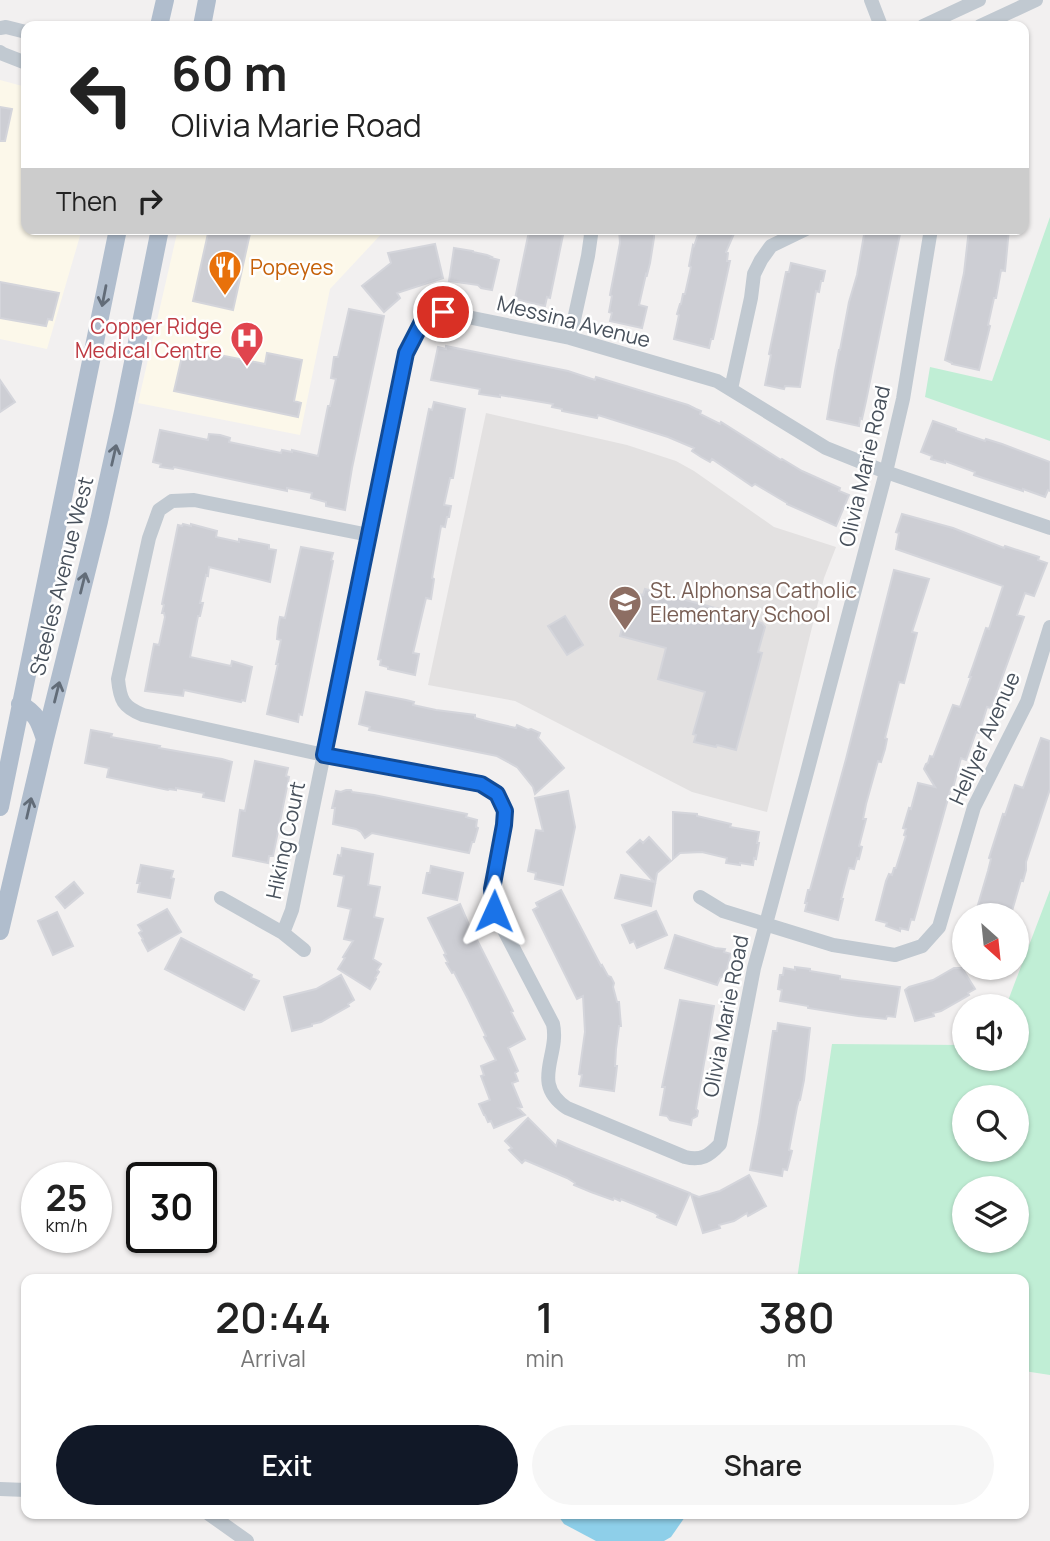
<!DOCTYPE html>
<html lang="en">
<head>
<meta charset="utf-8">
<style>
  :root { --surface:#fff; --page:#f6f6f6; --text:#222; --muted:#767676; --accent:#111827 }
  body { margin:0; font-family:Manrope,sans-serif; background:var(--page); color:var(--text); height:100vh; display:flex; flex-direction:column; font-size:26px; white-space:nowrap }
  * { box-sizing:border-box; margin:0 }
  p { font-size:23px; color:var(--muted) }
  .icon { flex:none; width:38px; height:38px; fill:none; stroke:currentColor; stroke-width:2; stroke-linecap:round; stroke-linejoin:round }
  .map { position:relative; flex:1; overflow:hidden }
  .side { position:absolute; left:21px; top:1274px; width:1008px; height:245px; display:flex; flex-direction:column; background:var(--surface); border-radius:14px; box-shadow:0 2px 5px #0004 }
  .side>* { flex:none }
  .banner { position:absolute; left:21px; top:21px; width:1008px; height:214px; border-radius:14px; box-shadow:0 2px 5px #0004; background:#fff; color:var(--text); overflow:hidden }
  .needle { width:46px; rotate:153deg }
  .buttons { position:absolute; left:952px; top:903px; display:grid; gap:14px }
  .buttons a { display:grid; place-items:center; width:77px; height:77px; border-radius:50%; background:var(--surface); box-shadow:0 2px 5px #0004; font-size:35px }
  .speed { position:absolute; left:21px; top:1162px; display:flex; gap:14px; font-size:35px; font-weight:700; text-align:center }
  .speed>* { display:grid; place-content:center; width:91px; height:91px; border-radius:50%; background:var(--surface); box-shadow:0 2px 5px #0004; line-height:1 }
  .speed small { font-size:18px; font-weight:400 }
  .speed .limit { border:4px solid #111; border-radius:10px; background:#fff; color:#111 }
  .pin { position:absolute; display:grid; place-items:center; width:60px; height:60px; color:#fff; margin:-30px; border:4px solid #fff; border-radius:50%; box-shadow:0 2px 7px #0007 }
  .me { position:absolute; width:77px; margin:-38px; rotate:1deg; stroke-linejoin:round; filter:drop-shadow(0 0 5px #0008) }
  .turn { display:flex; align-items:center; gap:24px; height:147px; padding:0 35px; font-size:32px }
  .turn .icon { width:91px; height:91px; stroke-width:2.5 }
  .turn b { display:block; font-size:49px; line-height:60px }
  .then { display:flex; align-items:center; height:66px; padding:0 35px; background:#0003; gap:14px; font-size:26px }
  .eta { display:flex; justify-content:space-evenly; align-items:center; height:119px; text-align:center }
  .eta b { font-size:42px; font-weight:600; line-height:49px }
  .action { display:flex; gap:14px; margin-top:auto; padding:14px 35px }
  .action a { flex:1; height:80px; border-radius:42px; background:var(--accent); color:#fff; font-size:28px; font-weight:600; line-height:80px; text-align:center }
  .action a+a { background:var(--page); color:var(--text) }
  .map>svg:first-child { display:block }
  .commercial { fill:#fcf8ea }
  .education { fill:#e3e1e1 }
  .green { fill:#c0eed5; fill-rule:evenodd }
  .water { fill:#8ecfe9 }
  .building { fill:#cdced4; stroke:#d4d5db; stroke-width:2 }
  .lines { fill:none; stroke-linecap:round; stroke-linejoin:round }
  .minor { stroke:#c1c9d1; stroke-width:14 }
  .major { stroke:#b0bdcd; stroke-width:18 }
  .oneway { stroke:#626c78 }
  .route-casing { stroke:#114b97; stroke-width:18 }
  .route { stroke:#1a73e8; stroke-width:12 }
  .labels { text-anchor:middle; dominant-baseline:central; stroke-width:5; stroke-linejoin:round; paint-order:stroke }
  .food-label { font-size:21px; fill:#c56008; stroke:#fff; text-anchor:start }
  .street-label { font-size:21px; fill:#48515c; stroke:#fff }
  .health-label { font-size:21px; fill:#be3a42; stroke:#fff; text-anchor:end }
  .education-label { font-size:21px; fill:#785e54; stroke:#fff; text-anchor:start }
</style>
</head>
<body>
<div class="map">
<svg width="1050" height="1541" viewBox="0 0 1050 1541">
  <rect width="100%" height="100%" fill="#f2f0f0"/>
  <path class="commercial" d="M0,80L26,87V229H82L47,349L0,339Z
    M178,229H386L330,289L300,435L138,403Z"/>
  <path class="education" d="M486,413L627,445L676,461L694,471L774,527L836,547L824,578L767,812L692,792L515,701L428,685Z"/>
  <path class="green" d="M1050,217V441L925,397L930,367L992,381Z
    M1050,890V1375L1024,1371V1279H797L832,1044L964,1045V1059H1017V1006H1006ZM964,1097H1017V1150H964ZM964,1188H1017V1241H964Z"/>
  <path class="water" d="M557,1514H687L671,1537L664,1541H596L564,1524Z"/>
  <path class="building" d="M0,107L12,109L5,141H0Z
    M209,229H251L233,310L193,301Z
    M619,229H654V238L650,263L647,275L646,274L639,305L647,307L642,328L610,321L612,313L609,312L612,296L610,295L620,243Z
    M700,229H736L726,252L728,253L727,261H730L713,339H711L709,348L674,339L679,315L677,314L680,304H681L683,294H685L691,267L689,266L693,245L694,246Z
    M865,229H901L866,401L862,419L860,418L859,426L827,419L835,371L839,350H840L849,302L857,275Z
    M969,229H1009L1005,271L1001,270L996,298H994L988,325L990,326L979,370L952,364V363L945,360L964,273Z
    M546,231L563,235L550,298L547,297L545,306L515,299L528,236L530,232L545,234Z
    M435,244L443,278L397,293L400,298L384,312L362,286L391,263L388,253Z
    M454,248L473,251V252L487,255L492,257L491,258L499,260L492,290L481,288L478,285L449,281Z
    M791,263L825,271L823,281H821L819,292L816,291L800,387L785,386L784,389L765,385L771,355L769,354L786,272H789Z
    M0,282L59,293L52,320L48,319L46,326L0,318Z
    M349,309L384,316L352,468L345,510L326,506V502L311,498L312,493L287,488V491L174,467L173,469L160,467L161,464L153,462L160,430L208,440L209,434L220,435L230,438L229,442L253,447L281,453L282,450L292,452V450L318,456L328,406H330L336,379L331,378L334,357H338Z
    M446,346L568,371L595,380L596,377L688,405L696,409L701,411L700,414L720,424L721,422L781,460L782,459L802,471L840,488L839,491L849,495L836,526L787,504V503L755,484L752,486L712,459L710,462L701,457L692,451L694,448L668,437L598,415L597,418L562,411V409L552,407L553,404L500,395V397L479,394L480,389L431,380L438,347L446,349Z
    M184,348L265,364L267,353L302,360L294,401L301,403L298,417L174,391Z
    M0,380L15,402L0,412Z
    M434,402L465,409L453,478H450L444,505L451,506L449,517H447L445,527L441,526L432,578L434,579L431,599L426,598L413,653L419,654L415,675L388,669V667L380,665L381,660L378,659L429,409L432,410Z
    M933,421L956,429V431L985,441L986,439L1002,444L1050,462V491L1048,490L1045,497L1023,489V491L974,475L975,472L945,461V463L931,459L932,456L921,452Z
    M902,514L953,528L1004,548L1005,546L1039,557L1038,560L1047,563L1034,596L1025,593L1017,615L1024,617L991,708L987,707L979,733L976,732L966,760L961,758L953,788H951L914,920L911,919L908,930L900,928V931L886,926L887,923L876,920L886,881L889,874L892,875L894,868H896L906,836L904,835L906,829L903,828L909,808L911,809L918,783L935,787L924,769L926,764L928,763L930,756L933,757L953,705L960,707L971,677H969L973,666L986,628L989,629L1003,586L896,549L899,533L896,532Z
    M183,524L191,526V524L217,531L216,537L239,542V539L269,545V549L276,550L270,582L209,567L208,576L206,575L200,603H203L200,616H198L190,657L231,666L232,661L252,667L245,701L242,700L241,702L184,690L183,696L145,691L154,644L159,645L165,617L164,613H162L164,605L162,604L178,525L182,526Z
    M301,547L333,553L331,560L333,561L302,715L299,714L298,722L267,714L278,664H276L281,640L277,639L278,628L280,617L285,618Z
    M894,570L929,579L912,632L917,633L904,683L899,682L885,738L887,739L885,749L881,762L878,761L866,804L863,819H866L859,846L862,847L859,859L857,858L854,869L849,868L841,899H843L838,920L805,911L807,903H805L808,890H810L846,759Z
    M645,589L745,616V618L762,623L765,627L758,652L762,653L736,750L717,745L716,747L694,742L696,735L693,734L705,692L658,679L666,648L620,636L632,593L643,595Z
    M565,616L583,645L567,655L548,626Z
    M366,692L406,700L414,702L413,705L436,710L475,715V718L490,722L516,728L517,725L528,730L531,729L540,733L538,738L564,768L535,794L533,787L517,767L497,756L369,730L370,727L359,724Z
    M91,730L112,734L111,737L160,746L159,748L222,759L232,762L224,801L203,797L204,793L176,788V790L169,789L168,790L107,777L109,768L85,763Z
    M1041,738L1050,741V789L1026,862V870L1023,881L1021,880L1012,911L1010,915H975L988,871L991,859L989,858L1003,814L1005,815L1015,785L1023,788Z
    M255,761L288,768L286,776L289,777L273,856H269L268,863L233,856L240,810L245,811Z
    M346,790H351L352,792L374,795L467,814L466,817L477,820L476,827L478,828L474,842H472L469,853L372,833L365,838L361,832L356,829L333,824L335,808H332L336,791L341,792Z
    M568,791L575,827L563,885L535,879L536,873L528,871L536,830L543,831L535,798Z
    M673,812L697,814V816L731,824L730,827L759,832L757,843H759L756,859L754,858L753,865L740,863V865L726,863L727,858L702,852L680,853L673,859Z
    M649,837L671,861L657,873L651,906L615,898L621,875L654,882L627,852L640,840L643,843Z
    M342,848L373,854L368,885L380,887L374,917L383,919L373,959L381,964L377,970L379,972L375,978L376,979L370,989L338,969L345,958L343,957L353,941L344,939L351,909L338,906L344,876L334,874L338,855L341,856Z
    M141,865L173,871L171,878L174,879L170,898L138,892L140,883H137Z
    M431,866L463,873L457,900L423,893L427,873H430Z
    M74,882L83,893L65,908L56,897Z
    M561,890L601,966L602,965L608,976L611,977L614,983L613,987L617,1002H619L621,1026H619L616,1049L615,1066H617L614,1091L580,1086L582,1075L579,1074L585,1032L583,996L577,999L533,910L538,907L536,903Z
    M460,904L472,932H473L513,1011L511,1012L525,1039L508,1048L518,1071L515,1073L518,1081L512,1083L522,1107L518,1108L525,1115L494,1128L491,1121L488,1122L485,1115H484L479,1104L490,1100L481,1076L484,1075L481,1066L496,1060L484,1037L486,1036L468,999L454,972L452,973L446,963L448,962L444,955L446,954L428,918Z
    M167,909L181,932L148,951L142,940L143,939L139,933L142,931L138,925Z
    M656,911L667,935L637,948L634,941L630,943L622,925Z
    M57,912L73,946L53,955L38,921Z
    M675,935L715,948L725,949L724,952L731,954L725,975L720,978L717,985L665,968Z
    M181,938L252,975L251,978L259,981L244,1010L165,969Z
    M795,967L810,969V971L840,976V979L900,987L895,1017L887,1016L886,1019L858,1016L808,1008V1006L780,1001L782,990L778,989L780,975H783L784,968L795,970Z
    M954,968H962L975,989L968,993L969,995L941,1011L933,1013L934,1016L915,1021L905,990L909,987L933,980Z
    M341,975L354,1000L348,1004L349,1006L321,1022L312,1024V1026L292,1031L284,997L316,989Z
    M680,1000L714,1006L696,1109L698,1111L697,1116L692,1119L691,1125L670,1120L667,1116L660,1115L665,1087H662Z
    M778,1023L810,1028L804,1080L800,1100H799L797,1107L789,1150L792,1151L787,1170L783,1169L782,1176L750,1170L759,1123L773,1031H777Z
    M528,1118L556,1146L558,1140L576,1148L690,1193L676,1225L657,1217L658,1215L653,1212L621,1199L620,1201L614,1198L613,1200L591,1192L574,1185L575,1183L567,1178L525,1160L522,1163L509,1150L512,1148L505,1141Z
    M749,1175L766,1206L748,1216L747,1213L734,1221L719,1225L720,1228L703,1233L691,1194L699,1197L720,1191Z"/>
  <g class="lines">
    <path class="minor" d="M871,0L881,26
      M923,26L979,0
      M980,26L1036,0
      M0,28L6,27L26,32
      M0,52L3,54L26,63
      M570,338L588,256L591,235L589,229
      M731,389L751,298L754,274L761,260L771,246L806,229
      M369,535L194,500L172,501L159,510L149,538L118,679C120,700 123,707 143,715L324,755L481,784L497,794L505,811L504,825L492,889L494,911L553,1024C560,1056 530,1083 567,1108L685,1157C701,1161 709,1156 720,1144L754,968L806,776L886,472L903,399L931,229
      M700,897L723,911L833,945L895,955L922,946L939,927L974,807L1027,702L1050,627
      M221,898L283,933L304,950
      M283,933L292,910L406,353L422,322L443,312L570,338L717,381L826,448L886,472L1050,528
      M0,1489L26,1490
      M209,1514L247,1541"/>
    <path class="major" d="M159,26L165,0
      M202,26L207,0
      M20,704C37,714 39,721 45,739
      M0,807L118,229
      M0,931L45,739L99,521L123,412L160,229"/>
  </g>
  <defs><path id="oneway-shaft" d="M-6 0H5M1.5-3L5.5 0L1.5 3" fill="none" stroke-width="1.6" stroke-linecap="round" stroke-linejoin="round" transform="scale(1.75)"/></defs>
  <g class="oneway">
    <use href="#oneway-shaft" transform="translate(104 296) rotate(101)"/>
    <use href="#oneway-shaft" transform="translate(114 455) rotate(-77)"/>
    <use href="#oneway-shaft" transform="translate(83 583) rotate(-76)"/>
    <use href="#oneway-shaft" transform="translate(57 692) rotate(-76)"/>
    <use href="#oneway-shaft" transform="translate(29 808) rotate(-77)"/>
  </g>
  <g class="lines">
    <defs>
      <path id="route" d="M443,312L422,322L406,353L324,755L481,784L497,794L505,811L504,825L492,889L494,911"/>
    </defs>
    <use href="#route" class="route-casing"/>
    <use href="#route" class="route"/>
  </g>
  <defs>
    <symbol id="restaurant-pin" viewBox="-11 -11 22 30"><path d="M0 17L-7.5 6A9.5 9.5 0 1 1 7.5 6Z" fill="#e8710a" stroke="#fff"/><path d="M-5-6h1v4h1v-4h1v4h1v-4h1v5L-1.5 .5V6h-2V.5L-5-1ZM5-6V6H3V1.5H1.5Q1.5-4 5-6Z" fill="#fff"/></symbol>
    <symbol id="hospital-pin" viewBox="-11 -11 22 30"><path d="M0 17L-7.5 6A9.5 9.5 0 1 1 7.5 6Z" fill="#e0444e" stroke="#fff"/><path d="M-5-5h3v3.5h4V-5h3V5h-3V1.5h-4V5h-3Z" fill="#fff"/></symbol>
    <symbol id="school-pin" viewBox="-11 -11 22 30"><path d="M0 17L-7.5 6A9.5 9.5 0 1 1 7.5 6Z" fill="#8d6e63" stroke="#fff"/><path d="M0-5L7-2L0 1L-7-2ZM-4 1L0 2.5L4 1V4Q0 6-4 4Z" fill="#fff"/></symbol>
  </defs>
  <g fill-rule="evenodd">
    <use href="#restaurant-pin" x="206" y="248" width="38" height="52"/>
    <use href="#hospital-pin" x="228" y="319" width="38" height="52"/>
    <use href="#school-pin" x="606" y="583" width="38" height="52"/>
  </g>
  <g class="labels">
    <g class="food-label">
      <text x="250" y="267">Popeyes</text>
    </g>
    <g class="street-label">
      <text transform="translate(574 321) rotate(14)">Messina Avenue</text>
      <text transform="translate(864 466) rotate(-77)">Olivia Marie Road</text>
      <text transform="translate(61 576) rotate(-76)">Steeles Avenue West</text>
      <text transform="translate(984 738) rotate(-66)">Hellyer Avenue</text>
      <text transform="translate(285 840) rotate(-78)">Hiking Court</text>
      <text transform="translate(725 1016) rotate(-79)">Olivia Marie Road</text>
    </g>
    <g class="health-label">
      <text x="222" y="326">Copper Ridge<tspan x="222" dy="24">Medical Centre</tspan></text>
    </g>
    <g class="education-label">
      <text x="650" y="590">St. Alphonsa Catholic<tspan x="650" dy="24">Elementary School</tspan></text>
    </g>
  </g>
</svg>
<div class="buttons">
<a><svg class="needle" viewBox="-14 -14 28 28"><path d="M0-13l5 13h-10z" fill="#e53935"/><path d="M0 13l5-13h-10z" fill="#767676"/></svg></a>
<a><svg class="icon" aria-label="sound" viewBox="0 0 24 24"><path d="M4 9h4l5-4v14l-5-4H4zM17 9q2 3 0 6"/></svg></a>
<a><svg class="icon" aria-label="search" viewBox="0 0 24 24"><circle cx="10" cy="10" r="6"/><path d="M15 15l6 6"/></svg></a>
<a><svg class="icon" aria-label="layers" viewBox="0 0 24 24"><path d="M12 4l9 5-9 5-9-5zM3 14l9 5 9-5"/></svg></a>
</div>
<div class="speed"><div>25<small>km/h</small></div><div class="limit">30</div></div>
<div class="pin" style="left:443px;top:312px;background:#d93025"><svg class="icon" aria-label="arrive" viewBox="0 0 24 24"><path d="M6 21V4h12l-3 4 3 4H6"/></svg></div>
<svg class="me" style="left:494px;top:911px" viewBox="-20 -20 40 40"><path d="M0-17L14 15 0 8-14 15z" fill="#1a73e8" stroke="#fff" stroke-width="4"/></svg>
<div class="banner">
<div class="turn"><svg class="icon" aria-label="left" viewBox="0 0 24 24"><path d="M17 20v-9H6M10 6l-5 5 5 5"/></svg><div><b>60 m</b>Olivia Marie Road</div></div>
<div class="then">Then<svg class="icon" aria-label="right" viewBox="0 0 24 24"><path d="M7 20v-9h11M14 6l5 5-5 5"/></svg></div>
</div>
<section class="side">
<div class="eta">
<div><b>20:44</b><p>Arrival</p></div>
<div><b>1</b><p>min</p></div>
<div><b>380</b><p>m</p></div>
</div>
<div class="action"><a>Exit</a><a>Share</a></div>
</section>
</div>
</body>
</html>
